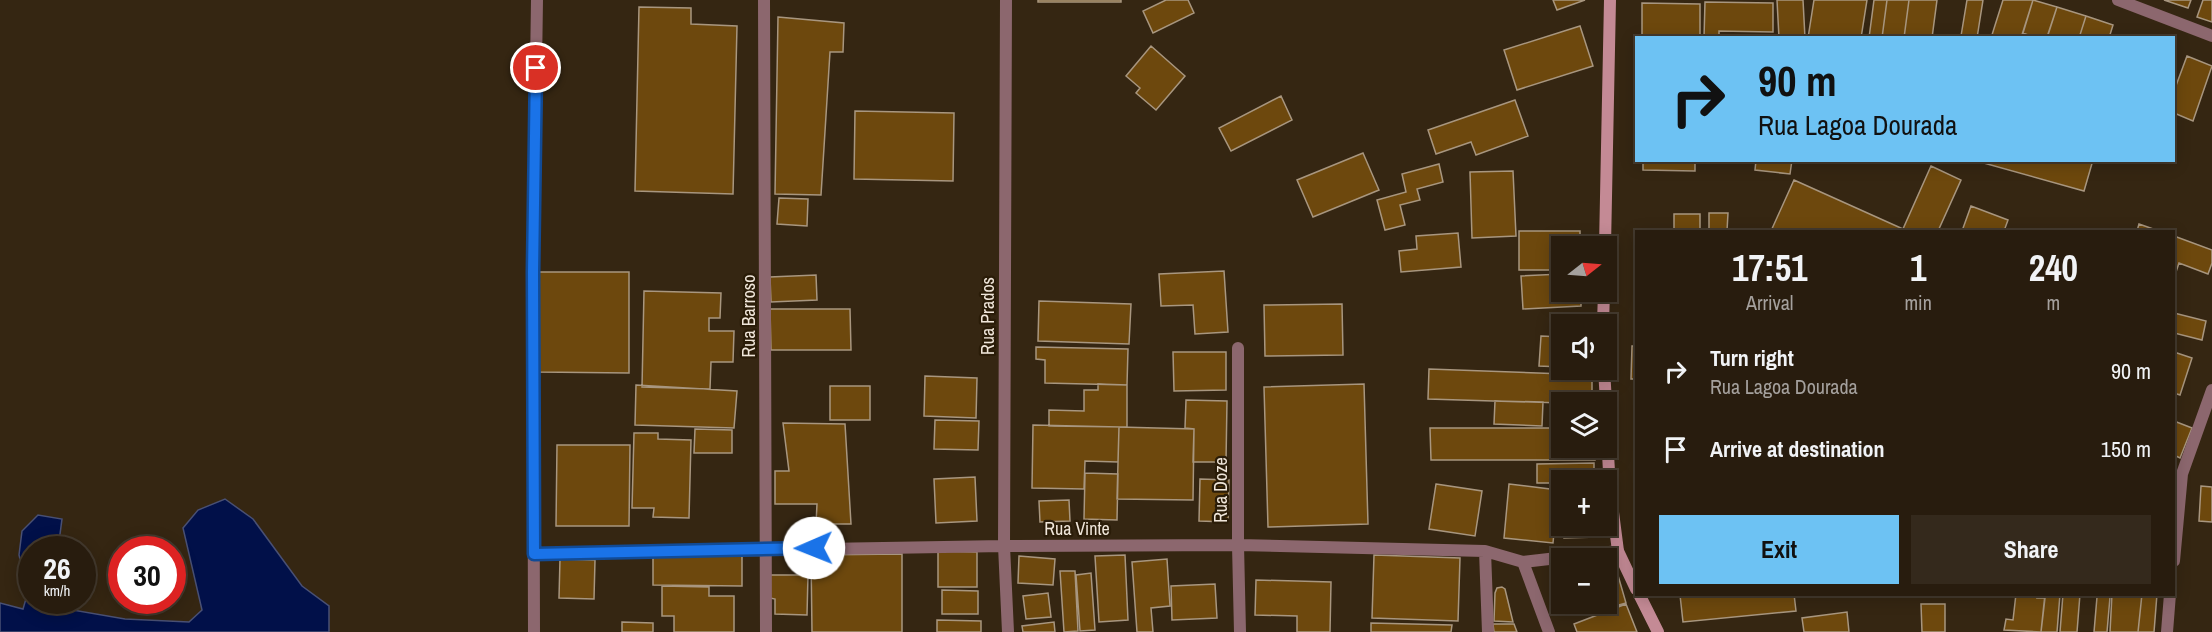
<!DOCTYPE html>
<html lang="en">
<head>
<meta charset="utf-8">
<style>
  :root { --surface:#281c0e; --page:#34291c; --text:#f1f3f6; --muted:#a5a19e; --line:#443a2e; --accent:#6dc2f3 }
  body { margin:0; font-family:"Archivo Narrow",sans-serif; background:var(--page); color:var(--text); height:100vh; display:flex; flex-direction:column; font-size:22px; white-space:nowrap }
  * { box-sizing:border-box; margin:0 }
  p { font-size:20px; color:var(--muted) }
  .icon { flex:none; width:33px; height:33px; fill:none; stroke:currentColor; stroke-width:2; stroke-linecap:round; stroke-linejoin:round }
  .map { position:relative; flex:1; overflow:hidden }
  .drawer { position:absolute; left:1635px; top:230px; width:540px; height:366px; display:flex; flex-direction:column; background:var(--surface); border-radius:0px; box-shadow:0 3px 15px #0003,0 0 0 2px var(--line) }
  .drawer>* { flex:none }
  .banner { position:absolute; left:1635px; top:36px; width:540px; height:126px; border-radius:0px; box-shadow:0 3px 15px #0003,0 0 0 2px var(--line); background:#6dc2f3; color:#111; overflow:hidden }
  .needle { width:39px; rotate:73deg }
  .buttons { position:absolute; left:1551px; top:236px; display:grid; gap:12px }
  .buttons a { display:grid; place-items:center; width:66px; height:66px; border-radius:0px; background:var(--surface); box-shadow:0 3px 15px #0003,0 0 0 2px var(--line); font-size:30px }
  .speed { position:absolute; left:18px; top:536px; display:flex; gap:12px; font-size:30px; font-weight:700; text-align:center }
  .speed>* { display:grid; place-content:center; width:78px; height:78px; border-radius:50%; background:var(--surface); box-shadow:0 3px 15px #0003,0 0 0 2px var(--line); line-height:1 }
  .speed small { font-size:15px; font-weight:400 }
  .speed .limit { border:9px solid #d22; background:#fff; color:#111 }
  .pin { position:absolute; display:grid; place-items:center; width:51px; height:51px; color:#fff; margin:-26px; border:3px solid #fff; border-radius:50%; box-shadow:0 2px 6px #0007 }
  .me { position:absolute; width:66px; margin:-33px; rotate:269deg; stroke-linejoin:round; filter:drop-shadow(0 0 4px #0008) }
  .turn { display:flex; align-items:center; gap:21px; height:126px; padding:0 24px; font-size:27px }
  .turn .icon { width:78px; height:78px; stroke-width:2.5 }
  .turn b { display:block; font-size:42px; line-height:51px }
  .eta { display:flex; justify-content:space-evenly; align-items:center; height:102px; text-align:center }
  .eta b { font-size:36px; font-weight:800; line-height:42px }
  .button { display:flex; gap:12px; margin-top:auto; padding:12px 24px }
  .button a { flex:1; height:69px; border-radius:0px; background:var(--accent); color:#111; font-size:24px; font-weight:800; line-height:69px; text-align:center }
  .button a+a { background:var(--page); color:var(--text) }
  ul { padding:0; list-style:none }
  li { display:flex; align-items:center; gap:18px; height:78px; padding:0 24px }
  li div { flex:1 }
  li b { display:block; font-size:22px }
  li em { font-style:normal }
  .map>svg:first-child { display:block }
  .water { fill:#011049; stroke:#495074; stroke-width:1.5 }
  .building { fill:#6d480d; stroke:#a8967f; stroke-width:1.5 }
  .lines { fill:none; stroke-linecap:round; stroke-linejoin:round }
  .street { stroke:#8c676e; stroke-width:12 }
  .secondary { stroke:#c48a95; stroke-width:12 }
  .route-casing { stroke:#114b97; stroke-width:15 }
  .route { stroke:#1a73e8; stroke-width:10 }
  .labels { text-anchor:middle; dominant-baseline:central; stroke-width:4.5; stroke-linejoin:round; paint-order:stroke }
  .street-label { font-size:18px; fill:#f0e6da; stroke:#2a1c08 }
</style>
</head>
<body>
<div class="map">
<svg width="2212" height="632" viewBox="0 0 2212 632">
  <rect width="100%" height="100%" fill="#352612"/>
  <path class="water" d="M225,499L253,519L302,586L329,606V632H0V603L23,609L28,592L19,555L22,531L38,515L62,519L58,549H32V600H50L49,606L125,619L189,622L202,610L183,528L198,510Z"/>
  <path class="building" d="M1038,0H1121V2H1038Z
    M1166,0H1188L1194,13L1153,33L1143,11Z
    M1553,0H1585L1557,10Z
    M1777,0H1803L1805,38H1779Z
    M1814,0H1867L1861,38H1808Z
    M1874,0H1887L1882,38H1869Z
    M1887,0H1909L1904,38H1882Z
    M1909,0H1937L1932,38H1904Z
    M1967,0H1983L1977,38L1961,36Z
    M2003,0H2033L2021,38H1991Z
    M2033,0L2057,7L2047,38H2036L2023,33Z
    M2164,0H2191L2188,8Z
    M2203,0H2212V22L2197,17Z
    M1705,2L1773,3V32L1719,31V38H1704Z
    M1642,3L1700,4V37L1642,36Z
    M639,7L691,8V24L737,26L733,194L635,191Z
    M2057,7L2086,16L2079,38H2058L2048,34Z
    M2086,16L2113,25L2109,38H2079Z
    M778,17L844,23L843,52H830L821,195L775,194Z
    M1580,26L1593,66L1517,90L1504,50Z
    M1151,46L1185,76L1156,110L1136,93L1140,88L1126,76Z
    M2187,56L2212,66L2193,121L2174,113V91Z
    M1281,96L1292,120L1231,151L1219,128Z
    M1515,100L1528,136L1476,155L1471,142L1436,154L1428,130Z
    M855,111L954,113L953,181L854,179Z
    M1363,153L1379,190L1313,217L1297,180Z
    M1643,160H1695V171L1643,170Z
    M1756,160H1792L1790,174L1755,170Z
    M1973,160H2093L2084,191Z
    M1439,164L1443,182L1417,189L1420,200L1400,205L1405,225L1385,230L1377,200L1406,192L1402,174Z
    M1931,166L1961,180L1938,231H1907L1903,229Z
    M1513,171L1516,236L1472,238L1470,172Z
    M1794,180L1903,229L1907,231H1771Z
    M779,198L808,199L807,226L777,224Z
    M1971,206L2008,220L2004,231H1962Z
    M1709,213H1728L1727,231H1709Z
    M1674,214H1700V231H1674Z
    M2139,224L2159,231H2137Z
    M1519,231H1580V246H1562V270H1519Z
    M1458,233L1461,267L1401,272L1399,251L1417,249L1416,236Z
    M2174,236L2212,250V263L2208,274L2179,263L2174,278Z
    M1224,271L1228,332L1195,334L1193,305L1161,306L1159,274Z
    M539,272H629V373L538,372Z
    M1562,274V291H1581V306L1523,309L1521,276Z
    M816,275L817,300L771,302L770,277Z
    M644,291L721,293L720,318H709V331H734L733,362H711L710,389L642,387Z
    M1039,301L1131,304L1129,344L1038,341Z
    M1342,304L1343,355L1265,356L1264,305Z
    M770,309H850L851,350H771Z
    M2174,313L2206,321L2202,340L2174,333Z
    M1541,336L1562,337V367L1539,366Z
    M1632,346H1636V379H1631Z
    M1036,347L1128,349L1127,385L1045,383V360L1036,359Z
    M1173,352H1226V390L1174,391Z
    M2174,352L2192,358L2180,395L2174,393Z
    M1429,369L1592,375V402L1562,403L1428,399Z
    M925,376L977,378L976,418L924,416Z
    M1098,384L1127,385V427L1049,426V410L1084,411V390H1098Z
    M1364,384L1368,524L1268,527L1264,387Z
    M636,385L737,391L734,428L635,425Z
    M830,386H870V420H830Z
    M1186,400L1227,401L1226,462H1193L1194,429L1185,428Z
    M1495,401L1543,402L1542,426L1494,424Z
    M935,420L979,421L978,450L934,449Z
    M2174,421L2192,428L2180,458L2174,455Z
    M783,423L845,424L851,524H816L817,504H775V471H789Z
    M1033,425L1119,427L1118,462L1085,461L1084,489L1032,488Z
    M1119,427L1194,429L1193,500L1117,499Z
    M1430,428H1562V447H1595V460H1431Z
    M695,429L732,430V453H694Z
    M634,433H658V439L691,440L689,518L653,517L654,508H632Z
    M557,445H630L629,526H556Z
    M1594,463V480H1562V483H1537V464Z
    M1085,473L1118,474L1117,520L1084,519Z
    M975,477L977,521L936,523L934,479Z
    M1200,479L1229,480L1228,522L1199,521Z
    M1436,484L1482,491L1475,536L1429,529Z
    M1509,484L1558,490L1553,543L1504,538Z
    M2201,486L2212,487V522L2199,521Z
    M1069,500L1070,521L1040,522L1039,501Z
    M1564,525H1597V537L1564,538Z
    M938,551L977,552V587H938Z
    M653,554H742V586L653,585Z
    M902,554V632H812L811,555Z
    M1125,555L1128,620L1099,622L1095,556Z
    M1374,555L1460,558L1458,621L1372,618Z
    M1019,556L1055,559L1053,585L1018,583Z
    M560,559L595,560L594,599L559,598Z
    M1167,559L1170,606L1151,608L1153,632H1137L1132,562Z
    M1060,571H1075L1078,631L1064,632Z
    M1617,572L1626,603L1586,614L1582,603H1606V575Z
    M1091,573L1095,630L1080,631L1076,575Z
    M770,575H808L807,615L775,614V599L770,598Z
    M1256,580L1331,582L1330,632H1297V616L1255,615Z
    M1215,584L1217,618L1172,620L1171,586Z
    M662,586L709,587V596H734V632H674V616H662Z
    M1502,587L1505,589L1513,622L1494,621L1495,593L1497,588Z
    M942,590L978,591V614H942Z
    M1048,593L1051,617L1026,619L1023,596Z
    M1689,594H1794L1796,611L1683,622L1680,595Z
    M2016,594H2038L2037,598H2045L2041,632L2004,630L2006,619L2013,620Z
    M2045,594H2060L2057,632H2041Z
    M2063,594H2080L2077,632H2060Z
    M2112,594H2142L2138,632H2110Z
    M2142,594H2157L2154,632H2138Z
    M2097,597H2110L2107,632H2094Z
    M1626,604L1637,632H1577L1574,624Z
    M1921,604H1945V632H1922Z
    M1847,612L1849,632H1804L1802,618Z
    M937,620L981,621V632H937Z
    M622,622L653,623V632H622Z
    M1054,622L1055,632H1023L1022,626Z
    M1371,623L1452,625L1451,632H1371Z
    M1493,624H1514L1517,632H1494Z"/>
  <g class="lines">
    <path class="street" d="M764,0L766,632
      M1006,0L1004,546L1008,632
      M2118,0L2212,36
      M1238,348V545L1240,632
      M1485,551L1488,632
      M534,554L1004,546L1238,545L1485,551L1523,562L1618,551
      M2174,561L2182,474L2212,390
      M1523,562L1549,632
      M534,632L533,272L537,0
      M2167,632L2170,594"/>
    <path class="secondary" d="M1605,246L1610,0
      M1603,324L1604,291
      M1604,369L1606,402
      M1606,419L1610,489L1618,551L1636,589
      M1639,594L1658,632"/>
  </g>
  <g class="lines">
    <defs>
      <path id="route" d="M536,68L533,272L534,554L814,548"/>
    </defs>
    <use href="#route" class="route-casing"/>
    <use href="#route" class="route"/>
  </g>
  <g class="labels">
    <g class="street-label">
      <text transform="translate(748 316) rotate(-90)">Rua Barroso</text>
      <text transform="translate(987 316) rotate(-90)">Rua Prados</text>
      <text transform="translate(1220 490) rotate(-90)">Rua Doze</text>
      <text x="1077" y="528">Rua Vinte</text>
    </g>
  </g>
</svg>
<div class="buttons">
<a><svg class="needle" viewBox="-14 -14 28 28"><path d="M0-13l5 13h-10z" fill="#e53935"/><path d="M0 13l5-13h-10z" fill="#a5a19e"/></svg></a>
<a><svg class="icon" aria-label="sound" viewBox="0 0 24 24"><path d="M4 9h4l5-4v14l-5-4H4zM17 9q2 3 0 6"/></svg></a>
<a><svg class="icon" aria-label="layers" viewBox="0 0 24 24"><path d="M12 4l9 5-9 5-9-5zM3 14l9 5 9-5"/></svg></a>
<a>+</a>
<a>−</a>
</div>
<div class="speed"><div>26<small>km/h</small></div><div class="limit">30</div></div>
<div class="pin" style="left:536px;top:68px;background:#d93025"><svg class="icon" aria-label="arrive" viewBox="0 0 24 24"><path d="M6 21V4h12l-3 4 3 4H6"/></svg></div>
<svg class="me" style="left:814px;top:548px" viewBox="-20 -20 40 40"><circle r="19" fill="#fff"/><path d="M0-13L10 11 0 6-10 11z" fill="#1a73e8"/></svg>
<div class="banner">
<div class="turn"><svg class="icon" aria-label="right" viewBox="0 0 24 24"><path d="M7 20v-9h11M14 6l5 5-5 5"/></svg><div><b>90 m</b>Rua Lagoa Dourada</div></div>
</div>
<section class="drawer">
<div class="eta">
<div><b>17:51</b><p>Arrival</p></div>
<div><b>1</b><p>min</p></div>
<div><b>240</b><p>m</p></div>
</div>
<ul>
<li><svg class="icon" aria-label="right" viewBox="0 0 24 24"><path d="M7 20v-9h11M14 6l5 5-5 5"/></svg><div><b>Turn right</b><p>Rua Lagoa Dourada</p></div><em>90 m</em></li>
<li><svg class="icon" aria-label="arrive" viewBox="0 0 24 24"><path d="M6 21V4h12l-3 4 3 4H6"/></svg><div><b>Arrive at destination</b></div><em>150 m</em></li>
</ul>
<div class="button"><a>Exit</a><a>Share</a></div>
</section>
</div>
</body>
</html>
